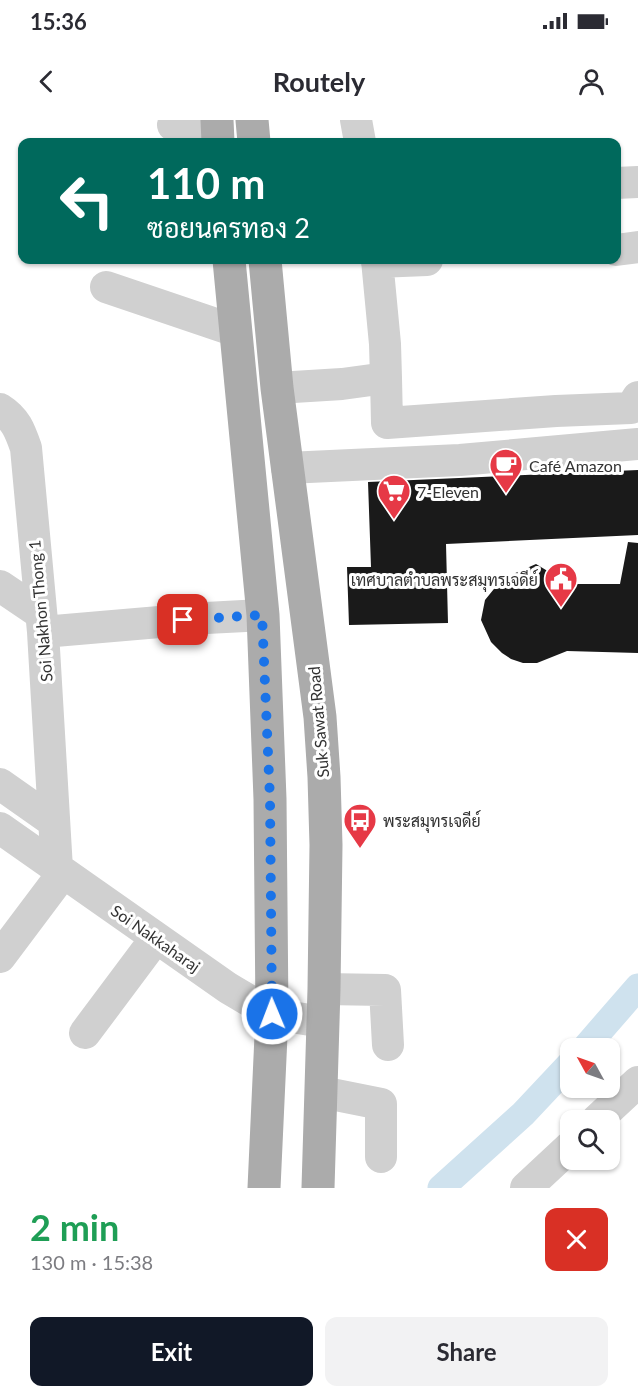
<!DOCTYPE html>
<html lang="en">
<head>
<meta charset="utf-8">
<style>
  :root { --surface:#fff; --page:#f2f2f3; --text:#2b2b33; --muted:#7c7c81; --accent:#111827 }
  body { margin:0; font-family:Lato,Sarabun,sans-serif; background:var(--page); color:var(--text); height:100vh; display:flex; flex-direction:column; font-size:22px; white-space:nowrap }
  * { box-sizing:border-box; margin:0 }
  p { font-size:20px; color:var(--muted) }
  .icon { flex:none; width:33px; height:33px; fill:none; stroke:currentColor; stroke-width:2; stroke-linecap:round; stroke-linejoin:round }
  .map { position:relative; height:1068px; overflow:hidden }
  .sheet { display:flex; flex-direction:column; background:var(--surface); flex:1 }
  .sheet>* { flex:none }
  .guide { position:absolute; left:18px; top:18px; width:603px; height:126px; border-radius:12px; box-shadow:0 2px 4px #0004; background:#00695c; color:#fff; overflow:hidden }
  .needle { width:39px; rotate:310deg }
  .fabs { position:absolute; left:560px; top:918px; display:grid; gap:12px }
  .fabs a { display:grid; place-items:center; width:60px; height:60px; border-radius:12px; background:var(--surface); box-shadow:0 2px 4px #0004; font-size:30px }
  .pin { position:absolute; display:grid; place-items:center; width:51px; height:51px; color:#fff; margin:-26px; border-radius:12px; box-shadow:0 3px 9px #0006 }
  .me { position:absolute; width:66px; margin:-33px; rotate:359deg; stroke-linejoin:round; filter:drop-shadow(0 0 4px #0008) }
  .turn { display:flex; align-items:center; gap:21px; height:126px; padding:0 30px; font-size:27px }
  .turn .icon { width:78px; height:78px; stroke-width:2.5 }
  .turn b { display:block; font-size:42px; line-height:51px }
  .round { display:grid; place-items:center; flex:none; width:63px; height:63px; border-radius:12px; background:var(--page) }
  .headline { display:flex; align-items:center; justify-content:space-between; height:102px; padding:0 30px }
  h1 { font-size:36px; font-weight:700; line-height:45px; color:#1e9e55 }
  .primary-button { display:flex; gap:12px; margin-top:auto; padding:12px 30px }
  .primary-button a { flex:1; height:69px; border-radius:12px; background:var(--accent); color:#fff; font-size:24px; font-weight:700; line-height:69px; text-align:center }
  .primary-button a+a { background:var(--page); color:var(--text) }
  .status { display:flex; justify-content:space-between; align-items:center; height:42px; padding:0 30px; background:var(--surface); direction:ltr }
  .status svg { height:16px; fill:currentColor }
  header { display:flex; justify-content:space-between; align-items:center; height:78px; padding:0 30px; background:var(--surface); font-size:27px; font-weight:700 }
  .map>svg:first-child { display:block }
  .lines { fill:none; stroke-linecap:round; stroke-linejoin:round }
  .canal { stroke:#cfe2ee; stroke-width:27 }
  .building { fill:#1a1a1a }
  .minor { stroke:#d0d0d0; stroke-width:32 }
  .major { stroke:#ababab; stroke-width:33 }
  .route { stroke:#1a73e8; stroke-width:10; stroke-dasharray:0 18 }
  .labels { text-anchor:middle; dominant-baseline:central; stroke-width:6; stroke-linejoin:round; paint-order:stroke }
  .poi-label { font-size:16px; fill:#333; stroke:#fff; text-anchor:start }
  .street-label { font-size:16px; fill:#333; stroke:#fff }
</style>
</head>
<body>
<div class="status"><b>15:36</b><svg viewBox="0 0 49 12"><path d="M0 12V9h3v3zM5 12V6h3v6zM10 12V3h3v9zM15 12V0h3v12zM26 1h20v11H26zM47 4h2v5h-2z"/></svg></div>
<header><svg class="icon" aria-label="back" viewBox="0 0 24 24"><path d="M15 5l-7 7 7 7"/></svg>Routely<svg class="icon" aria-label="person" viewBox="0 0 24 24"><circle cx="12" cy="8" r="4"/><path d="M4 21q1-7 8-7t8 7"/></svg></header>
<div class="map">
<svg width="638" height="1068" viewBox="0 0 638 1068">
  <rect width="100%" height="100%" fill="#fff"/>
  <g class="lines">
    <path class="canal" d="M585,928L638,867
      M441,1068L523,994L570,944"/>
  </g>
  <path class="building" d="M638,350V415L446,424L448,503L349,505L347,447H371L368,362Z
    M628,422L638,423V533L567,531L537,543H523L511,539L502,533L491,522L481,500L485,480L502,459L536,444L569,464H620Z"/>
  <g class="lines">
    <path class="minor" d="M356,0L360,22
      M173,5L192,12L217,17
      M616,63L638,62
      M616,130L638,127
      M377,142L427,140
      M106,167L236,211
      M386,258L387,303L556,291L631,288L638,277
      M277,268L342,264L386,258L385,224L377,140
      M0,289C16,299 20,311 26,328L43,512L57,749
      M287,348L460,340L638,324
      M0,466L40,493
      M43,512L206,498L263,495
      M0,664L54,702
      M0,708L228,868L272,894L323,902
      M0,837L63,753
      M324,869L385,870L388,925
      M85,913L156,818
      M321,972L381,984V1037
      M597,1000L638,962
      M526,1068L570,1027"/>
    <path class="major" d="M217,0L218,22
      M252,0L254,22
      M229,140L263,495L270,679L272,894L264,1068
      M265,140L277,268L320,597L324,657L326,725L324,869L318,1068"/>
  </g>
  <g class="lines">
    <path class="route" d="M183,500L262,495L270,679L272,894"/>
  </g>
  <defs>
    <symbol id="cafe-pin" viewBox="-11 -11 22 30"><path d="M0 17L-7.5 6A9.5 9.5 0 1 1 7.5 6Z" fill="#e63946" stroke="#fff"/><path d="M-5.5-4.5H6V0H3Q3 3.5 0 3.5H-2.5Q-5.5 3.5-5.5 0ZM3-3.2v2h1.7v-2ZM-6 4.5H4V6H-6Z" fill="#fff"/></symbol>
    <symbol id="supermarket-pin" viewBox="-11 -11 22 30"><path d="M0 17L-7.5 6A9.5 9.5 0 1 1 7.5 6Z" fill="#e63946" stroke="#fff"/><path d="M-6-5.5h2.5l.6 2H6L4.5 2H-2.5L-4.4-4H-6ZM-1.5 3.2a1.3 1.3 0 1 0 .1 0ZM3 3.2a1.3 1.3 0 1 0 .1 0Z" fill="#fff"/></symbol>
    <symbol id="civic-pin" viewBox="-11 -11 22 30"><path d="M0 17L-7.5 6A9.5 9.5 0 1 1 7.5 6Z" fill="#e63946" stroke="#fff"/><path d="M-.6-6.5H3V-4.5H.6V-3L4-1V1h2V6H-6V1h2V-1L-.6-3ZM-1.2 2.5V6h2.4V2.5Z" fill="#fff"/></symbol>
    <symbol id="bus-pin" viewBox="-11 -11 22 30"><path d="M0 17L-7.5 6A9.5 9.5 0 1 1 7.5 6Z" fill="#e63946" stroke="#fff"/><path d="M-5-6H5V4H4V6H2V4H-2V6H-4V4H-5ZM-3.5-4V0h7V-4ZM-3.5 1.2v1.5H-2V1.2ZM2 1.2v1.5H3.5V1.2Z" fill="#fff"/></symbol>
  </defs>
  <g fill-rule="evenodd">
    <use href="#cafe-pin" x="487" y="326" width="38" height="52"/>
    <use href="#supermarket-pin" x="375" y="352" width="38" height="52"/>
    <use href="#civic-pin" x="542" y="440" width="38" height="52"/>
    <use href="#bus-pin" x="341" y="681" width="38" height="52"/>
  </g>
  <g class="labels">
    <g class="poi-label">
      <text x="529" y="345">Café Amazon</text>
      <text x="417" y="371">7-Eleven</text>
      <text x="538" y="459" text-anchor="end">เทศบาลตำบลพระสมุทรเจดีย์</text>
      <text x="383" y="700">พระสมุทรเจดีย์</text>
    </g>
    <g class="street-label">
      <text transform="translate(40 491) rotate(-95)">Soi Nakhon Thong 1</text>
      <text transform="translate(318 602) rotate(-95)">Suk Sawat Road</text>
      <text transform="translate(156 818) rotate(35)">Soi Nakkaharaj</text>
    </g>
  </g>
</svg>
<div class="fabs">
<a><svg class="needle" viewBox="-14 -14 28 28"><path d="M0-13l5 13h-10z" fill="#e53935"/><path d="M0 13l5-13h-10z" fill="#7c7c81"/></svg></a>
<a><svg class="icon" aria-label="search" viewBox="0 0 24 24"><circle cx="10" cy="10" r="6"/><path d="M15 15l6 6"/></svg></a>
</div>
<div class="pin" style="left:183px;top:500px;background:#d93025"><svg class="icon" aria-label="arrive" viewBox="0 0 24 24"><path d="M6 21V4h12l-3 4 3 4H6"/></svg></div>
<svg class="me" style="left:272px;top:894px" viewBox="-20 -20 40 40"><circle r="17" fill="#1a73e8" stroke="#fff" stroke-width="3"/><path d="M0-11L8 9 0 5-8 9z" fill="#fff"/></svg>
<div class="guide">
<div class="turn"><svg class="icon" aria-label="left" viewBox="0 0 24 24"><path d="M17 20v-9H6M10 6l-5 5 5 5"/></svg><div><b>110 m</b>ซอยนครทอง 2</div></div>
</div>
</div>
<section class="sheet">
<div class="headline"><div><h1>2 min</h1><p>130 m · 15:38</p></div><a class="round" style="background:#d93025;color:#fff"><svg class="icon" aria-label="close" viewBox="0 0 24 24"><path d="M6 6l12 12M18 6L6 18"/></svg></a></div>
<div class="primary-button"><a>Exit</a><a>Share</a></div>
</section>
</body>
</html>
